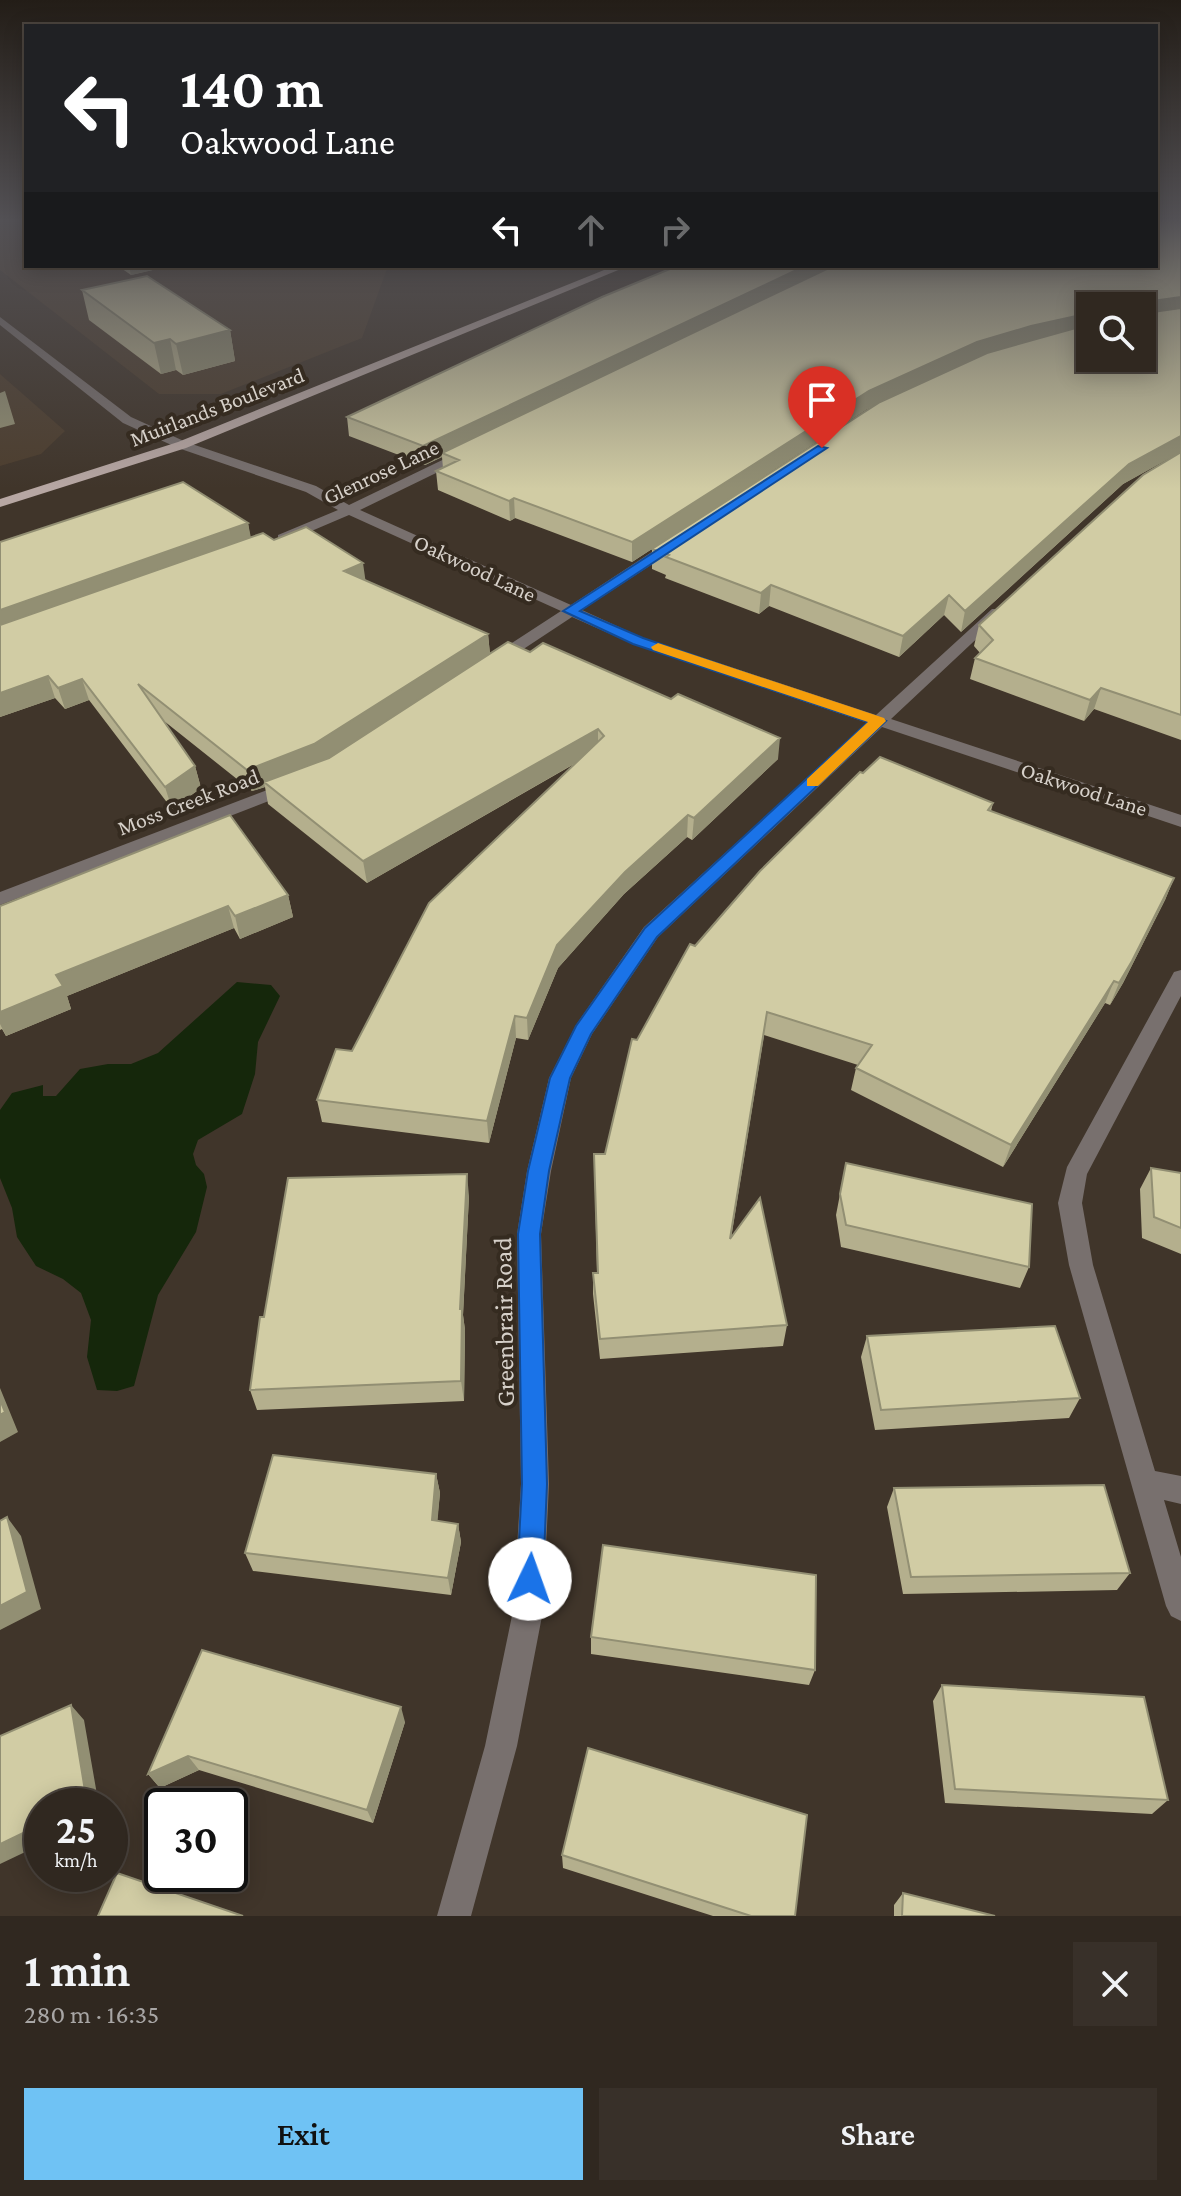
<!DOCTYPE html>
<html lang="en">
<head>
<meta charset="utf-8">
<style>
  :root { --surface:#302820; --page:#383029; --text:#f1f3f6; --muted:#a8a6a5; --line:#4b443e; --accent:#6fc2f4 }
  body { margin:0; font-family:"Crimson Pro",serif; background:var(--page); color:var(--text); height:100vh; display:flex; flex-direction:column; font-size:30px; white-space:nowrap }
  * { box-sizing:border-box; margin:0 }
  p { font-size:26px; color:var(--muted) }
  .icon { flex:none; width:44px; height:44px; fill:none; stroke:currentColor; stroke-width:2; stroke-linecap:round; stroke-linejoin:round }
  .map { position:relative; height:1916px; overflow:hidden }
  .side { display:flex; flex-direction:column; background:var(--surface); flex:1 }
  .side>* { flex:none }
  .guide { position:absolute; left:24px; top:24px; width:1134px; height:244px; border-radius:0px; box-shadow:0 4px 20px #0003,0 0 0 2px var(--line); background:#202124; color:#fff; overflow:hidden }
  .buttons { position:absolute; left:1076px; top:292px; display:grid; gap:16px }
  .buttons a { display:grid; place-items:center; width:80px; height:80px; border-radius:0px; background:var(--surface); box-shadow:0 4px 20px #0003,0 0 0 2px var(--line); font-size:40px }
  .speed { position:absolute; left:24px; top:1788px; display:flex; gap:16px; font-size:40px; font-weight:700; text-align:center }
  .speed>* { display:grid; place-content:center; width:104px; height:104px; border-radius:50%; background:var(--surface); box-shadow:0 4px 20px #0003,0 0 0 2px var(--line); line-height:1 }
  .speed small { font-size:20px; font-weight:400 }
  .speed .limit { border:4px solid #111; border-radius:12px; background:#fff; color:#111 }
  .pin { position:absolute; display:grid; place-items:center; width:68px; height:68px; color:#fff; margin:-82px -34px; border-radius:50% 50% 50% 0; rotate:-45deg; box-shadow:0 0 8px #0007 }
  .pin .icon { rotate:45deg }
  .me { position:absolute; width:88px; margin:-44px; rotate:3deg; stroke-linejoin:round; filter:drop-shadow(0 0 6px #0008) }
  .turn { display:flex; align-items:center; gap:28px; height:168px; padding:0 24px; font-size:36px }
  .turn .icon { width:104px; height:104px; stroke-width:2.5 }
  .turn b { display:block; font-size:56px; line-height:68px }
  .lanes { display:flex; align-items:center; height:76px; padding:0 24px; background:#0003; justify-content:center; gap:40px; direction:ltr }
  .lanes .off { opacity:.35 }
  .round { display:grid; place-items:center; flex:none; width:84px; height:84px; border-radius:0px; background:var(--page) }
  .head { display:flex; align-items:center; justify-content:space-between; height:136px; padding:0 24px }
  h1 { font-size:48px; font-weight:600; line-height:60px }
  .primary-button { display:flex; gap:16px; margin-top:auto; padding:16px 24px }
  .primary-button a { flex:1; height:92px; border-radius:0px; background:var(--accent); color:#111; font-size:32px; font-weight:600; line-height:92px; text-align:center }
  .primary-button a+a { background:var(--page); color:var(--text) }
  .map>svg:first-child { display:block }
  .built { fill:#4d3e2e }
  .water { fill:#15270b }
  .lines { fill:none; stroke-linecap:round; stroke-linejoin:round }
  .minor { fill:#78706e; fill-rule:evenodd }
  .major { fill:#b7a7a3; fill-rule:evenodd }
  .wall { fill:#b4af8d; fill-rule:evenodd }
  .shaded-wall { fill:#928f73 }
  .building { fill:#d1cca4; stroke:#928f73; stroke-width:2 }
  .route { fill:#1a73e8; stroke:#114b97; stroke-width:2 }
  .slow { fill:#f59e0b }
  .labels { text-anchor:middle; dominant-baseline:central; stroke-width:8; stroke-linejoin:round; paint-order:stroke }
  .far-street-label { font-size:22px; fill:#d6d0c9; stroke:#352b20 }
  .street-label { font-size:26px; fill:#d6d0c9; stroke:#352b20 }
</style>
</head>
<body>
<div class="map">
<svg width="1181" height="1916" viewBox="0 0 1181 1916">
  <rect width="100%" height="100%" fill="#40352a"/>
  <path class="built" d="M0,220H26V266H388L362,338L221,394H159L0,270Z
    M0,374L65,431L41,454L0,466Z"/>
  <path class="water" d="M237,982L271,985L280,996L258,1042L255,1074L242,1114L198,1140L193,1154L196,1165L204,1174L207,1187L196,1232L158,1295L134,1386L117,1391L97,1390L87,1357L91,1320L81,1293L63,1279L36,1266L17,1237L12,1208L0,1178V1110L12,1093L43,1085V1096H56L80,1069L108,1064H131L158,1053Z"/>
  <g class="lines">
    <path class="minor" d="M0,317L131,417L186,442L316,486L349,505L461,451H469V457L360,510L571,605L667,542H677V548L582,610L643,638L876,715L992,609H1002V615L891,719L1181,815V827L882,727L658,937L592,1034L571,1078L551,1171L541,1234L549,1484L543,1611L517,1746L471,1916H437L485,1746L513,1611L521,1484L517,1234L527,1171L549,1078L576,1025L644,927L868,723L633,644L572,617L501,664H489V658L561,611L349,515L288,541H278V535L338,510L306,492L178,448L123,423L0,325Z
      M291,781L300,786L297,790L0,905V892Z
      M1181,970V996L1087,1174L1082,1203L1093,1265L1155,1471L1181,1476V1504L1164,1500L1181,1557V1621L1171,1616L1166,1606L1069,1265L1058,1203L1067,1167L1174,972Z"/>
    <path class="major" d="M614,266H628L186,448L0,507V499L178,442Z"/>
  </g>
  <path class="wall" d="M1181,220V740L1094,709L1084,721L970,679L975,658L980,653L974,646L979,625L1173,456L1123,484L961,632L944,615L899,657L769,606L759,614L665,578L666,575L652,569V549L875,406L867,409L632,562L515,518L510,521L438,490L436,471L443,468L442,457L425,465L349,436L347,417L1156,266ZM1090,306L1142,358H1090Z
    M118,266H170L131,275Z
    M82,290L230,330L235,361L183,375L176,370L161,374L89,320Z
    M248,523L250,537L274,540L488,634L490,654L778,759L692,840L687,837L624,894L558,968L528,1040L516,1038L489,1143L322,1122L317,1100L352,1051L576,763L367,883L268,804L265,787L252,791L164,721L195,766L201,788L172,809L89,700L65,709L55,698L0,717V542Z
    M993,803L991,811L1174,878L1165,900L1123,983L1110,1005L1105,1003L1003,1167L851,1090L856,1068L858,1065L764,1035L731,1238L787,1325L783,1346L600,1359L593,1294V1273H597L594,1154H605L637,1040L695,946Z
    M288,895L293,917L240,939L234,928L67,996L71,1009L6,1036L2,1029L0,1030V906Z
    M846,1163L1029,1267L1020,1288L841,1247L836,1215Z
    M1151,1168L1181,1173V1256V1254L1142,1238L1140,1189Z
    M469,1196L463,1315L465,1330L464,1401L257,1410L250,1390L264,1317Z
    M867,1336L1080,1398L1069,1418L875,1430L861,1357Z
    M436,1474L440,1493L437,1521L458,1524L461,1542L451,1595L253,1571L245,1553Z
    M894,1488L1130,1573L1117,1590L903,1594L887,1507Z
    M591,1637L815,1670L809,1685L591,1654Z
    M202,1650L405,1722L373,1823L199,1770L160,1788L148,1774Z
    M942,1685L1168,1800L1152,1814L945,1803L933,1701Z
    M562,1855L795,1916H713L563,1868Z
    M903,1893L995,1916H894V1905Z"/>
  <path class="shaded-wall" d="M129,266H170L131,275Z
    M805,266H838L442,453V457L425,465L423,446Z
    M1181,297V311L1142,319L1146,302Z
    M1090,313V329L973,360L867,409L632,562V542L869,391L977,342L1031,326Z
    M230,330L235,361L183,375L176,344Z
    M170,339L176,370L161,374L154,343Z
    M5,391L15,424L0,428V393Z
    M1181,436V452L1123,484L961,632L965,611L1129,464Z
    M514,498L515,518L510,521L509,501Z
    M248,523L252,543L0,634V610Z
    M363,563L366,584L344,571Z
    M771,585L769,606L759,614L761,593Z
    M949,595L944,615L899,657L903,636Z
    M488,634L490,655L318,766L264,782L265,787L252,791L247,770Z
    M48,676L55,698L0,717V693Z
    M82,679L89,700L65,709L58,688Z
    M1101,688L1094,709L1084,721L1090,700Z
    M598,729V750L367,883L363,861Z
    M780,738L778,759L692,840L694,818Z
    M195,766L201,788L172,809L165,787Z
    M688,815L687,837L624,894L558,968L528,1040L527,1018L557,945L625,872Z
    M1174,878L1165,900L1123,983L1110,1005L1119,983Z
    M288,895L293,917L240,939L235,916Z
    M228,906L234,928L67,996L71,1009L6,1036L0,1024V1012L56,975Z
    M1114,981L1105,1003L1003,1167L1011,1145Z
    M515,1016L516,1038L489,1143L487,1121Z
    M467,1174L469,1196L463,1315L465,1330L464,1401L461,1381L460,1309Z
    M0,1388L18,1432L0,1442Z
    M436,1474L440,1493L436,1538L432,1520Z
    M7,1517L21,1536L41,1609L0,1630V1606Z
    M458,1524L461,1542L451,1595L448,1578Z
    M71,1705L84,1720L99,1806H81Z
    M401,1707L405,1722L373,1823L367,1810Z
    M188,1756L199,1770L160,1788L148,1774Z
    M42,1824V1844L0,1864V1844Z"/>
  <path class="building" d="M1156,220H1181V297L1146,302L1145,313L1181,308V436L1129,464L965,611L949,595L903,636L771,585L761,593L666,557L669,555L652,549L880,402L987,353L1090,324V358H1142V306H1090V313L1031,326L977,342L869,391L632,542L514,498L509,501L436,471L459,460L442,453L833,266H1156Z
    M677,266H805L423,446L347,417L602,297Z
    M147,276L230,330L176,344L170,339L154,343L82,290Z
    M1181,452V715L1101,688L1090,700L975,658L993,640L979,625L1143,475Z
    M183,482L248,523L0,610V542Z
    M306,527L363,563L344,571L488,634L314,744L247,770L138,684L195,766L165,787L82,679L58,688L48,676L0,693V625L263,533L274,540Z
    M508,642L530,652L543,643L671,699L678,694L780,738L694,818L688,815L625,872L557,945L527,1018L515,1016L487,1121L317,1100L336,1049L352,1051L429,903L604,736L598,729L363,861L264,782L329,758Z
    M880,757L993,803L988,810L1174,878L1132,961L1119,983L1114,981L1011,1145L856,1068L872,1045L767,1012L730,1239L760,1198L787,1325L600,1339L593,1273H598L594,1154H605L632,1039L637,1040L690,944L695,946L760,871L860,772L863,773Z
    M230,815L288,895L235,916L228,906L56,975L63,986L0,1012V906Z
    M846,1163L1032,1204L1029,1267L846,1225L840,1194Z
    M1151,1168L1181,1173V1228L1154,1217Z
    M467,1174L460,1309H462L461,1381L250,1390L260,1317H264L288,1178Z
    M1055,1326L1080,1398L881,1410L867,1336Z
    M0,1400L5,1412L0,1415Z
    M273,1455L436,1474L432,1520L458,1524L448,1578L245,1553Z
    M1104,1485L1130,1573L911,1577L894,1488Z
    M7,1517L27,1592L0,1606V1521Z
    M603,1545L816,1575L815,1670L591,1637Z
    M202,1650L401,1707L367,1810L188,1756L148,1774Z
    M942,1685L1144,1697L1168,1800L955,1789Z
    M71,1705L87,1803L81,1806H42V1824L0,1844V1736Z
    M588,1748L807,1815L795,1916H751L562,1855Z
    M117,1873L243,1916H98Z
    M903,1893L995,1916H902Z"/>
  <linearGradient id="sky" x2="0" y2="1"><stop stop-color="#231d17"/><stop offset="0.45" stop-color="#535155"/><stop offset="1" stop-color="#535155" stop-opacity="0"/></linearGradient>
  <rect width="1181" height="489" fill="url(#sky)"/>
  <path class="route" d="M818,446L827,448L580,611L643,638L886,721L657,937L591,1034L570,1078L549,1171L540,1234L547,1484L543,1579L539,1589L530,1592L521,1589L517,1579L522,1484L518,1234L528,1171L550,1078L576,1026L645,928L868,722L633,644L563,611Z"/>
  <path class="slow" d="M658,643L884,718L886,721L818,786H807V779L868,722L653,650L651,647Z"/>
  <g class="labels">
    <g class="far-street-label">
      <text transform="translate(217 407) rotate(-21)">Muirlands Boulevard</text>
      <text transform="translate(381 472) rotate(-25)">Glenrose Lane</text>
      <text transform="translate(475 568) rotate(25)">Oakwood Lane</text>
      <text transform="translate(1084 789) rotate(18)">Oakwood Lane</text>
      <text transform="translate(188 802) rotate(-21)">Moss Creek Road</text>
    </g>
    <g class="street-label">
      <text transform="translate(504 1322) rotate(-91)">Greenbrair Road</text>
    </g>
  </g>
</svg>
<div class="buttons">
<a><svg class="icon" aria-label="search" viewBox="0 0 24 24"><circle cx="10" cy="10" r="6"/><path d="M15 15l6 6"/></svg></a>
</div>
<div class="speed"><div>25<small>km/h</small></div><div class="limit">30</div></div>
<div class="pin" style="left:822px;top:448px;background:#d93025"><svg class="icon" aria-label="arrive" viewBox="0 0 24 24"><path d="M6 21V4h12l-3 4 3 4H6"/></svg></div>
<svg class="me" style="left:530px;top:1579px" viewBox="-20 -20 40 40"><circle r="19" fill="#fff"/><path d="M0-13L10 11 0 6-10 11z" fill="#1a73e8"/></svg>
<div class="guide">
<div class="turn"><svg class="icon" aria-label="left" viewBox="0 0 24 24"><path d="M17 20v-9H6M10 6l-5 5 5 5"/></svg><div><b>140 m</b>Oakwood Lane</div></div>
<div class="lanes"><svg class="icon" aria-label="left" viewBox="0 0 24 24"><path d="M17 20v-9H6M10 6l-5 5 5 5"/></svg><svg class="icon off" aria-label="ahead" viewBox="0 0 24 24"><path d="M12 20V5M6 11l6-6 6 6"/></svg><svg class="icon off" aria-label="right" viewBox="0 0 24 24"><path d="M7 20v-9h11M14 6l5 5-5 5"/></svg></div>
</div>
</div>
<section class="side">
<div class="head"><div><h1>1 min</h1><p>280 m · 16:35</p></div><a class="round"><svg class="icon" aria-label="close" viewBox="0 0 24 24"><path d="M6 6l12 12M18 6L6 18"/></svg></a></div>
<div class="primary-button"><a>Exit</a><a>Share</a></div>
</section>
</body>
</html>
